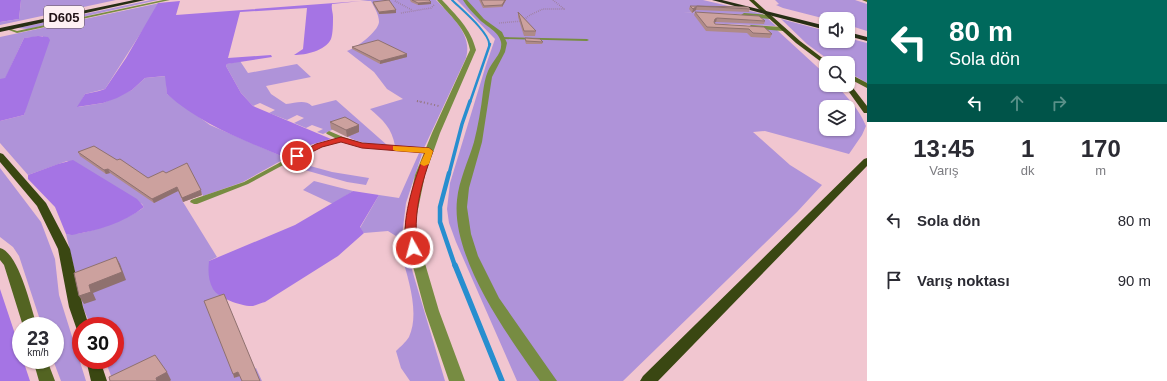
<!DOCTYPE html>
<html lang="tr">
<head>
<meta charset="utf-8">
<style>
  :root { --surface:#fff; --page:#f7f7f7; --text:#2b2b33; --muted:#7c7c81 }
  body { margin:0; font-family:Helvetica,sans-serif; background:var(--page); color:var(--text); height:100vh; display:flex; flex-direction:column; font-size:15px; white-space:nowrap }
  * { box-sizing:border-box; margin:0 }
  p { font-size:13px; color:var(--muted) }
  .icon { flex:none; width:22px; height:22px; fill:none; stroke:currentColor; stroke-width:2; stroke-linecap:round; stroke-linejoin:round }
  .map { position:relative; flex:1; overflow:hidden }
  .side { display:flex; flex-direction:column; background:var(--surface); width:300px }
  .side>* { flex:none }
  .banner { background:#00695c; color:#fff; overflow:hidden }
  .tools { position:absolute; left:819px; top:12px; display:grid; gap:8px }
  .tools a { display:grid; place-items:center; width:36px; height:36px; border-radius:8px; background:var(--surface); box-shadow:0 1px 3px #0004; font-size:20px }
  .speed { position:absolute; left:12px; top:317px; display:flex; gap:8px; font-size:20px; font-weight:700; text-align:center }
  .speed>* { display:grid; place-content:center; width:52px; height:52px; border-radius:50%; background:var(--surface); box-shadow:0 1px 3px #0004; line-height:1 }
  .speed small { font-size:10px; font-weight:400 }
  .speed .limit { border:6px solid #d22; background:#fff; color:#111 }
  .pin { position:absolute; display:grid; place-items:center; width:34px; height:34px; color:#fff; margin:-17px; border:2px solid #fff; border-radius:50%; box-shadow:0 1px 4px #0007 }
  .me { position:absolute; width:44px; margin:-22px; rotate:353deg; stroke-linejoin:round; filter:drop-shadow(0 0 3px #0008) }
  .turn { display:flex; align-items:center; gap:14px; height:84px; padding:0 16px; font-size:18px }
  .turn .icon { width:52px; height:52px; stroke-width:2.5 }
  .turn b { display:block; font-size:28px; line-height:34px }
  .lanes { display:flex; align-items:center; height:38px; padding:0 16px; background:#0003; justify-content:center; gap:20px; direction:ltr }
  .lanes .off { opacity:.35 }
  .eta { display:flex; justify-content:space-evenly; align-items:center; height:68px; text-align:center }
  .eta b { font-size:24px; font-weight:600; line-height:28px }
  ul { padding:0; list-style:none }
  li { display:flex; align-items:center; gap:12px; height:60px; padding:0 16px }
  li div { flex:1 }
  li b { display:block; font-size:15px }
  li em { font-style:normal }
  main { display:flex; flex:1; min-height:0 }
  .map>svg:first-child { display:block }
  .green { fill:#af93d9; fill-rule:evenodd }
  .forest { fill:#a574e4 }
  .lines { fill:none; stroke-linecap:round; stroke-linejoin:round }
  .stream-far4 { stroke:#278ecf; stroke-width:2 }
  .stream-far3 { stroke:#278ecf; stroke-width:2.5 }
  .stream-far2 { stroke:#278ecf; stroke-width:3.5 }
  .stream-far1 { stroke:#278ecf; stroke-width:4.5 }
  .stream { stroke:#278ecf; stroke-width:5.5 }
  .path-far1 { stroke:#93757c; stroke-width:1.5; stroke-dasharray:0.5 1.5; stroke-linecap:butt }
  .path { stroke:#93757c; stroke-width:2; stroke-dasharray:1 2.5; stroke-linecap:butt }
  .lane { fill:#778c42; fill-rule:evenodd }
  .street { fill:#778c42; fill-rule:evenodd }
  .secondary { fill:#536422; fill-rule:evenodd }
  .primary { fill:#3a4712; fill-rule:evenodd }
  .highway { fill:#272e14; fill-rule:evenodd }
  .wall { fill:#af8a88 }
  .shaded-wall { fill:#8f716f }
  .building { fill:#cca19e; stroke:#8f716f }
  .route { fill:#d93025; stroke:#8d1f18 }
  .slow { fill:#f59e0b }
  .labels { text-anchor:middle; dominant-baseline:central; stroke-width:3; stroke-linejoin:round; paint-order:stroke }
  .shield { fill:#fef0f3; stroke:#645559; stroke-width:1 }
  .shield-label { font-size:13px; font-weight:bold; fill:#221317 }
</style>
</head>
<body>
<main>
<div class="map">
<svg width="867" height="381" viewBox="0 0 867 381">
  <rect width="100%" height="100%" fill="#f1c6d0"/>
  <path class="green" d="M21,0H116L0,25V22L19,19Z
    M151,0H158L28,29L18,28Z
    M368,0H436C451,16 473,34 466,58L424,148L395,146C392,128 383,120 370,109L403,99L387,89L374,72L347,51C356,48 378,32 379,22C379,14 374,7 371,1H360Z
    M457,0H703L763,14L764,15L683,12L766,17L776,26L701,23L777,30L826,75V85H836C848,98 859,109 866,126L862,135L849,154L765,131L753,132L790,165L822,185L797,212L623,381H517L456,242L449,223L447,209L450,183L486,65L495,39ZM826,107H848V129H826Z
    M775,0H855L867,4V31L848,25V19H826L783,8L776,5L779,4Z
    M160,3L105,89L85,94L78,107L103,103L132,90L145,78L166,76L167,94L210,125L286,158L243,182L203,196L198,186L179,192L183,202L217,257L209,261L221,297L234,378L256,368L262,381H113L105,360H115V326H91L84,310L66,234C82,237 132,218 144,207L142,204L67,161L28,175L0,143V121L24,115L43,36L24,38L5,79H0V37Z
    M781,19L826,31V41H848V38L867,43V83L848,72V63H833L807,44Z
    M240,61L248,73L297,64L311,77L266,86L271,94L286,104C296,103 305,99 312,106L336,100L387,145C373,144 359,144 347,136L359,132L334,129L323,134L317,132L323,129L312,125L306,128L294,123L304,118L297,115L287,120L269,113L275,110L260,103L253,106L241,93L226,66L227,64Z
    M419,153L422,154L406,203L402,236L445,381H410L401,368L396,351C400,347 406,342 409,337C422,308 403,265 396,236L388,231L364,233L360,228L379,195L399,198Z
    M292,161L332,172L369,178L366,185L347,182L287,165Z
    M0,168L41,222L55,259L59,295L86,381H61L53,360H55V326H42L19,256L13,247L0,237Z
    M314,181L353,191L333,204L303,190Z"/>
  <path class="forest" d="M0,0H21L19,19L0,22Z
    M180,1L176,15L361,1L332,4C331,9 333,12 333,17C333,23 333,34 331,39C325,51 306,55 294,55L303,49L307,8L240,12L228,58L271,55L272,57L227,64L226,66L241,93L253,106L331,139L310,145L286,158C244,140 201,125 167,94L165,76L145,78L132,90L117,98L103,103L77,107L85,94L99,91L105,89L126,58L158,3Z
    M38,36L48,37L50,40L24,115L0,121V79L5,78L24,38Z
    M73,160L137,199L144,207C122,224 98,230 72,235L66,234L55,207L28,179V175L58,164Z
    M353,191L379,195L360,227L364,233L338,256L265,302C261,303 257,305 253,306C243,307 218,298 213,289C208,280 208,271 209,261L295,225Z
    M0,289L21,352V360H23L30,381H0Z"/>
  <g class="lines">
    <path class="stream-far4" d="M452,0C461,9 491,34 489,45"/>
    <path class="stream-far3" d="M470,102L490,44"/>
    <path class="stream-far2" d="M449,174L462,124L470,101"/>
    <path class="stream-far1" d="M449,173L440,207V222L455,266"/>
    <path class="stream" d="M455,265L502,381"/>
    <path class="path-far1" d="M395,1L412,10
      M401,13L431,8L434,5
      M499,23L522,21L530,15L543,9H564L553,0
      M417,101L422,102"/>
    <path class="path" d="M417,101L439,106"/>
    <path class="lane" d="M163,0H170L17,33L6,29L8,28L17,31Z
      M502,37L587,39L589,40L587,41L503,39H502Z
      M329,131L343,137L365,144L429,149L432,151L429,153L378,149L365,147L343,141L311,150L248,184L197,204H194L190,202L191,200L244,182L307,148L337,139L327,134L326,133Z"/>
    <path class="street" d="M437,0H442C456,15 471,29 476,50L440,133L425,175L416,219V233L439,311L465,381H449L425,311L404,233L406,219L415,175L432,133L470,50C466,28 450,16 437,0Z
      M463,0H467L484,19L502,32L507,43L505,52L492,77L482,142L469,188L467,207L471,234L478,256L499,298L557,381H540C508,336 451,258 457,200C459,180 468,162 474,142C478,126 481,109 483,92C484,85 485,78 488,71C492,61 503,53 501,42C499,31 485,26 478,18C473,13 467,7 463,0Z
      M744,13L770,15L773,17L770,19L742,16L741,15Z
      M751,25L783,27L786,29L783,31L749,28L748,27Z"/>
    <path class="secondary" d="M862,0H867V2Z
      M848,73L867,83V88L848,78Z
      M0,248C19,253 31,308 37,326H23L4,265L0,260Z
      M33,360H47L55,381H39Z"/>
    <path class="primary" d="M749,0H754L800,41L829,63L824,64L796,43Z
      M848,83L850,84L867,106V113H864L844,85H848Z
      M0,153L3,154L46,203L70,249L83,307L89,326H81V331L77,330L69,307L58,249L37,206L0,162Z
      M867,158V166L658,381H640L643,376L864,159Z
      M86,360H100L107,381H91Z"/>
    <path class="highway" d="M134,0H145L0,32V28Z
      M712,0H722L826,26V30Z
      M848,32L867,37V41L848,36Z"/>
  </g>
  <path class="wall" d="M410,0H429L431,2V4L418,5L411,2Z
    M479,0H506L502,7L483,8Z
    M373,2L396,10V13L379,14L373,4Z
    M690,6L750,9L749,12L696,10L692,13L689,9Z
    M518,12L536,31L535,36H524L518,17Z
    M695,12L765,21L764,24L716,22H714L715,24L764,27L772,34L770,38L751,37L747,33L706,31L694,15Z
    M525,38L543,42L542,44H526L525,41Z
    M352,47L407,54V57L380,64L352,49Z
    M330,122L359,125V132L347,137L331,129Z
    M78,152L117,160L148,178L202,195L183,202L178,191L154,203L110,173L106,174L80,156Z"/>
  <path class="shaded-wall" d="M505,0H506L502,7V5Z
    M431,2V4L418,5V3Z
    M697,6L696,10L692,13L693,9Z
    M396,10V13L379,14V12Z
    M717,18L716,22L713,23L715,19Z
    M407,54V57L380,64V61Z
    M359,125V132L347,137L346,130Z
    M108,169L110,173L106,174L104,170Z
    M177,187L178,191L154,203L152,199Z
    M201,190L202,195L183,202L182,198Z
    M116,257L120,264L126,280L93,293L96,300L84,304L79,296L89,285Z
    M167,372L171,380L170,381H157L156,378Z
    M238,372L240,376L234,378L233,374Z"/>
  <path class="building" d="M389,0L396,10L379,12L373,2Z
    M412,0H429L431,2L418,3Z
    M481,0H505L502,5L484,6Z
    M690,6L748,7L750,9L697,6L693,9Z
    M518,12L536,31H524Z
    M695,12L759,16L765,21L717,18L715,19L714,22L715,24L764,27L772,34L753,33L749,29L707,27Z
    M525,38L540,39L543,42L526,41Z
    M378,40L407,54L380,61L352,47Z
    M345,117L359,125L346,130L330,122Z
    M94,146L117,160L120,159L148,178L163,171L166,173L187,163L201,190L182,198L177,187L152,199L108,169L104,170L78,152Z
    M116,257L122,272L89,285L91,292L79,296L74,273Z
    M224,294L260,381H242L238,372L233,374L204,301Z
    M155,355L167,372L156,378L157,381H110L109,377Z"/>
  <path class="route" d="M341,137L362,143L429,148L433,151C422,181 412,215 418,248L417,250H409C397,228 416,175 425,153L362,148L341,142L322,147L300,158H297L293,156L316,144Z"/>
  <path class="slow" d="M393,146L429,148L433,151L429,164L424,166L420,164L425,153L396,151L393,150Z"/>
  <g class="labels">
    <rect class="shield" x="44" y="6" width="40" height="22" rx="3"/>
    <g class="shield-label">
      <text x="64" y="17">D605</text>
    </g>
  </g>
</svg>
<div class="tools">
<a><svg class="icon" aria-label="sound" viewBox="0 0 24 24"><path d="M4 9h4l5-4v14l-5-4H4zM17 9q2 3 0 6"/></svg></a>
<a><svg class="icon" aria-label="search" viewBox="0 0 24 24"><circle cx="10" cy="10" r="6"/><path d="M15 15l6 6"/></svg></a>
<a><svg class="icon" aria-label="layers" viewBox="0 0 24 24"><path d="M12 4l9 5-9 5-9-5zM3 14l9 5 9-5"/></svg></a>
</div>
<div class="speed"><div>23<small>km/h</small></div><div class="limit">30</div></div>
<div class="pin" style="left:297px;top:156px;background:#d93025"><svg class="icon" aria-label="arrive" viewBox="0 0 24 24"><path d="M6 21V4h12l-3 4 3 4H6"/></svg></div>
<svg class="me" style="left:413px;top:248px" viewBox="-20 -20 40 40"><circle r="17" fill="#d93025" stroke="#fff" stroke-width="3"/><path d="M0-11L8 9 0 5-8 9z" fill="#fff"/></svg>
</div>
<section class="side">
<div class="banner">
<div class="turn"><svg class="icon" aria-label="left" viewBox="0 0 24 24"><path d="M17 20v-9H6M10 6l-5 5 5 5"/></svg><div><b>80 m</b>Sola dön</div></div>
<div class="lanes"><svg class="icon" aria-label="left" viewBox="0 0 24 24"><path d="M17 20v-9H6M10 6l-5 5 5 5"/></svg><svg class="icon off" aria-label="ahead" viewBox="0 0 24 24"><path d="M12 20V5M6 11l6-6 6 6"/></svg><svg class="icon off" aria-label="right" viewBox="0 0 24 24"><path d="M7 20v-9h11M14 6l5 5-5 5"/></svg></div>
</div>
<div class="eta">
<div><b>13:45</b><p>Varış</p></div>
<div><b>1</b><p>dk</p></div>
<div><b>170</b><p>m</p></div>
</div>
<ul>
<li><svg class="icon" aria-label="left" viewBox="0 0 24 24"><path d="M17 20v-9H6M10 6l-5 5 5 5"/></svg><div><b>Sola dön</b></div><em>80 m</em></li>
<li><svg class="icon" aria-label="arrive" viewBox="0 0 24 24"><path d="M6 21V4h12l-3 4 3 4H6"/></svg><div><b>Varış noktası</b></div><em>90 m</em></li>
</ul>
</section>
</main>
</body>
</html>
